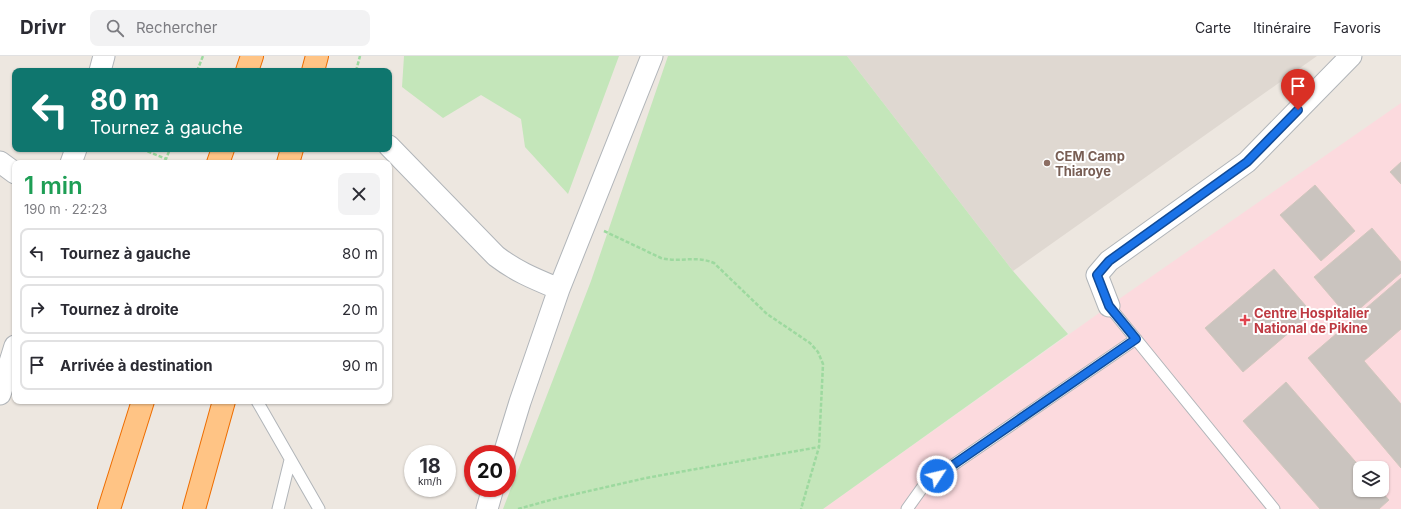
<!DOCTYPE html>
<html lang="fr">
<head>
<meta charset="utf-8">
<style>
  :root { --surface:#fff; --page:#f2f2f3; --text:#2b2b33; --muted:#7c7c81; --line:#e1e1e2 }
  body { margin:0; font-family:Inter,sans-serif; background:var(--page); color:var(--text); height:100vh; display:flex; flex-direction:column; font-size:15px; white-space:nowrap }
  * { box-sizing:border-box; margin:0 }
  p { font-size:13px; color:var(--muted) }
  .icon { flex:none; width:22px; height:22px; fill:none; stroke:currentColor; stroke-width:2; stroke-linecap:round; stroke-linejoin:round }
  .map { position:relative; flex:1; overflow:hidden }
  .drawer { position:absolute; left:12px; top:104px; width:380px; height:244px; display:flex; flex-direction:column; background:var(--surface); border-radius:8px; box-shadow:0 1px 3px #0004 }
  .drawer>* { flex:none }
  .top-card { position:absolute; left:12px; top:12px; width:380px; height:84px; border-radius:8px; box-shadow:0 1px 3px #0004; background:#0f766e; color:#fff; overflow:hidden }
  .controls { position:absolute; left:1353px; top:405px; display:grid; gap:8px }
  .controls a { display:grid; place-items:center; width:36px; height:36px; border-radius:8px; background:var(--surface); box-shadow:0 1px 3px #0004; font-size:20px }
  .speed { position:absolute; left:404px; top:389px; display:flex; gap:8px; font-size:20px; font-weight:700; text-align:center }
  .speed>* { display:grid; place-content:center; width:52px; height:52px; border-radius:50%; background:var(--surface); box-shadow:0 1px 3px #0004; line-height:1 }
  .speed small { font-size:10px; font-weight:400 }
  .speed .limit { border:6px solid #d22; background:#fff; color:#111 }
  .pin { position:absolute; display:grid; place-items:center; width:34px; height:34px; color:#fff; margin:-41px -17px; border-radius:50% 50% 50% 0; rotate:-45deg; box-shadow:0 0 4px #0007 }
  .pin .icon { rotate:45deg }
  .me { position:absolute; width:44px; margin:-22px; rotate:55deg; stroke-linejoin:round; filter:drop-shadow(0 0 3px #0008) }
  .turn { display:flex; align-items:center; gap:14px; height:84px; padding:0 12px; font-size:18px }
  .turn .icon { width:52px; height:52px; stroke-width:2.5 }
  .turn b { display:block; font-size:28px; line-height:34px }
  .round { display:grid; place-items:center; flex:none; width:42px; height:42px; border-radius:8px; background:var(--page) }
  .head { display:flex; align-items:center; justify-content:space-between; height:68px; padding:0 12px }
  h1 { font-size:24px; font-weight:600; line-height:30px; color:#1e9e55 }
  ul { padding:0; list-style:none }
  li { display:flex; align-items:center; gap:12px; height:50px; margin:0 8px 6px; padding:0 4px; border:2px solid var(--line); border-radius:8px }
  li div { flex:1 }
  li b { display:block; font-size:15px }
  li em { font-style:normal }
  header { display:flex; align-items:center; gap:24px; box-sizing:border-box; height:56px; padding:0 20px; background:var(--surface); border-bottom:1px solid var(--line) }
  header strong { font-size:19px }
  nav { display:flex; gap:22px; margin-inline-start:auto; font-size:14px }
  .search { width:280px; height:36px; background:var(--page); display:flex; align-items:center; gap:10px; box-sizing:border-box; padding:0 14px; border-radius:8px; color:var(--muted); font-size:15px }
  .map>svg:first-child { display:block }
  .education { fill:#dfd8d1 }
  .medical { fill:#fcdade; fill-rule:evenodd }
  .green { fill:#c4e6ba }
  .building { fill:#cac4bf; stroke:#d2c7be }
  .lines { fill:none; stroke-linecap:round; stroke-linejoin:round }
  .lane-casing { stroke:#b1b5b9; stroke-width:13 }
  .street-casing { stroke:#b1b5b9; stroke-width:23 }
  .highway-casing { stroke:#ed6d00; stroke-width:24 }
  .path { stroke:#9dd99f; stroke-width:2.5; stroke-dasharray:4 2; stroke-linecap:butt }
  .lane { stroke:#fff; stroke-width:11 }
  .street { stroke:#fff; stroke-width:21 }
  .highway { stroke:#ffc485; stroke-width:22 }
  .route-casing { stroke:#114b97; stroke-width:10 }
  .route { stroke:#1a73e8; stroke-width:7 }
  .education-dot { fill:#8d6e63; stroke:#fff; stroke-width:1.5 }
  .health-dot { fill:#e0444e; stroke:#fff; stroke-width:1.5 }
  .labels { text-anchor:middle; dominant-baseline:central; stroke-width:4; stroke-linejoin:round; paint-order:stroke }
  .education-label { font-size:13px; font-weight:bold; fill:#785e54; stroke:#fff; text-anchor:start }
  .health-label { font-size:13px; font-weight:bold; fill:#be3a42; stroke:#fff; text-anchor:start }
</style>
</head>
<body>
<header>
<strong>Drivr</strong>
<div class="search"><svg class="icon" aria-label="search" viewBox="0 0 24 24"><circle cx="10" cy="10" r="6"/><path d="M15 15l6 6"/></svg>Rechercher</div>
<nav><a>Carte</a><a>Itinéraire</a><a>Favoris</a></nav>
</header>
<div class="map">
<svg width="1401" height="453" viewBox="0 0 1401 453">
  <rect width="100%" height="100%" fill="#ede7e0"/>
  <path class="education" d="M847,0H1317L1013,215Z"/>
  <path class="medical" d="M1401,47V453H823L1109,250ZM1360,412H1382V434H1360Z"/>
  <path class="green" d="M404,0H619L568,138L525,91L521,63L481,39L443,62L402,31Z
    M668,0H847L1013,215L1068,278L823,453H503L591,225Z"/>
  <path class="building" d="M1401,106V128L1390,116Z
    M1315,129L1355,175L1321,205L1280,159Z
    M1372,172L1401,206V217L1349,262L1314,221Z
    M1274,213L1312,257L1243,316L1205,272Z
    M1401,222V273L1364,305L1401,348V412L1308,302Z
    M1286,326L1361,412L1360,434H1380L1389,444L1379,453H1320L1243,365Z"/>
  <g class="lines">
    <defs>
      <path id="lane" d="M1109,250L1274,453
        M257,345L319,453
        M278,453L290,404
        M907,453L922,432L937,420L1136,283"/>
      <path id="street" d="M100,15L104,0
        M389,90L496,200C517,216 535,223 559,233
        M0,106L15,117
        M71,107L76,93
        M1109,250L1097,219L1109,205L1247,106L1351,0
        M0,338L15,290
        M504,398L520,346L559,233L652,0
        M487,453L493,432"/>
      <path id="highway" d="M247,15L252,0
        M313,15L317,0
        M218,107L223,93
        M288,107L292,93
        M109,453L143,345
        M194,453L224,345"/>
    </defs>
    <use href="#lane" class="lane-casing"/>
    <use href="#street" class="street-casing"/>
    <use href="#highway" class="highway-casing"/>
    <path class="path" d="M197,15L203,0
      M356,15L360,0
      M142,93L166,103L170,93
      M604,175L661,202C680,207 695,199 714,207L767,258L810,287L818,296L823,308L819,391L801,453
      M518,453L554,443L646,422L819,391"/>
    <use href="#lane" class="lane"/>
    <use href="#street" class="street"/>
    <use href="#highway" class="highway"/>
  </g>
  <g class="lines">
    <defs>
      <path id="route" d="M937,420L1136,283L1109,250L1097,219L1109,205L1247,106L1298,54"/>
    </defs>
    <use href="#route" class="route-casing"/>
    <use href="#route" class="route"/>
  </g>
  <circle class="education-dot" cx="1047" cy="107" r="4"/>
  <path class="health-dot" d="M1243 258h4v4h4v4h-4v4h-4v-4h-4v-4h4z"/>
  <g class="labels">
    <g class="education-label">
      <text x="1055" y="100">CEM Camp<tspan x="1055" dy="15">Thiaroye</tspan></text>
    </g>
    <g class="health-label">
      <text x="1254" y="257">Centre Hospitalier<tspan x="1254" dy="15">National de Pikine</tspan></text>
    </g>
  </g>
</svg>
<div class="controls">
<a><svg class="icon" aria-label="layers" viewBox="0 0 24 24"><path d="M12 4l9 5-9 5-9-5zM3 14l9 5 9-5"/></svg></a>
</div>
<div class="speed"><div>18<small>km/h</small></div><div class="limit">20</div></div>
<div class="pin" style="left:1298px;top:54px;background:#d93025"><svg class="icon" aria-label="arrive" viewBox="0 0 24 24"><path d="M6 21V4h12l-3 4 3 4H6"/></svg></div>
<svg class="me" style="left:937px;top:420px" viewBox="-20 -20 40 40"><circle r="17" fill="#1a73e8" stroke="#fff" stroke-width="3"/><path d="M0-11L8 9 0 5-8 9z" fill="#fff"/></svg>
<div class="top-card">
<div class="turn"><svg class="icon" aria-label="left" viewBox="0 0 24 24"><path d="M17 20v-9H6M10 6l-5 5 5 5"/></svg><div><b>80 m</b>Tournez à gauche</div></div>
</div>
<section class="drawer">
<div class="head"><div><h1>1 min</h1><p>190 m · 22:23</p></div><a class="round"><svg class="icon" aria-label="close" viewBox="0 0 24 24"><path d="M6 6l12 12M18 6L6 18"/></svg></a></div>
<ul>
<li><svg class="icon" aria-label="left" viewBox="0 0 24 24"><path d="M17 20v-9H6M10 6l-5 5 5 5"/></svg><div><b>Tournez à gauche</b></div><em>80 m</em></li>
<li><svg class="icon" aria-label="right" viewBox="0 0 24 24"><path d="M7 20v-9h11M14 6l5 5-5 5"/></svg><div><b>Tournez à droite</b></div><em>20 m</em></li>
<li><svg class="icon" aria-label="arrive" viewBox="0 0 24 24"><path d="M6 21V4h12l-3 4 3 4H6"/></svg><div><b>Arrivée à destination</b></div><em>90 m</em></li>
</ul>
</section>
</div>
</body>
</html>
